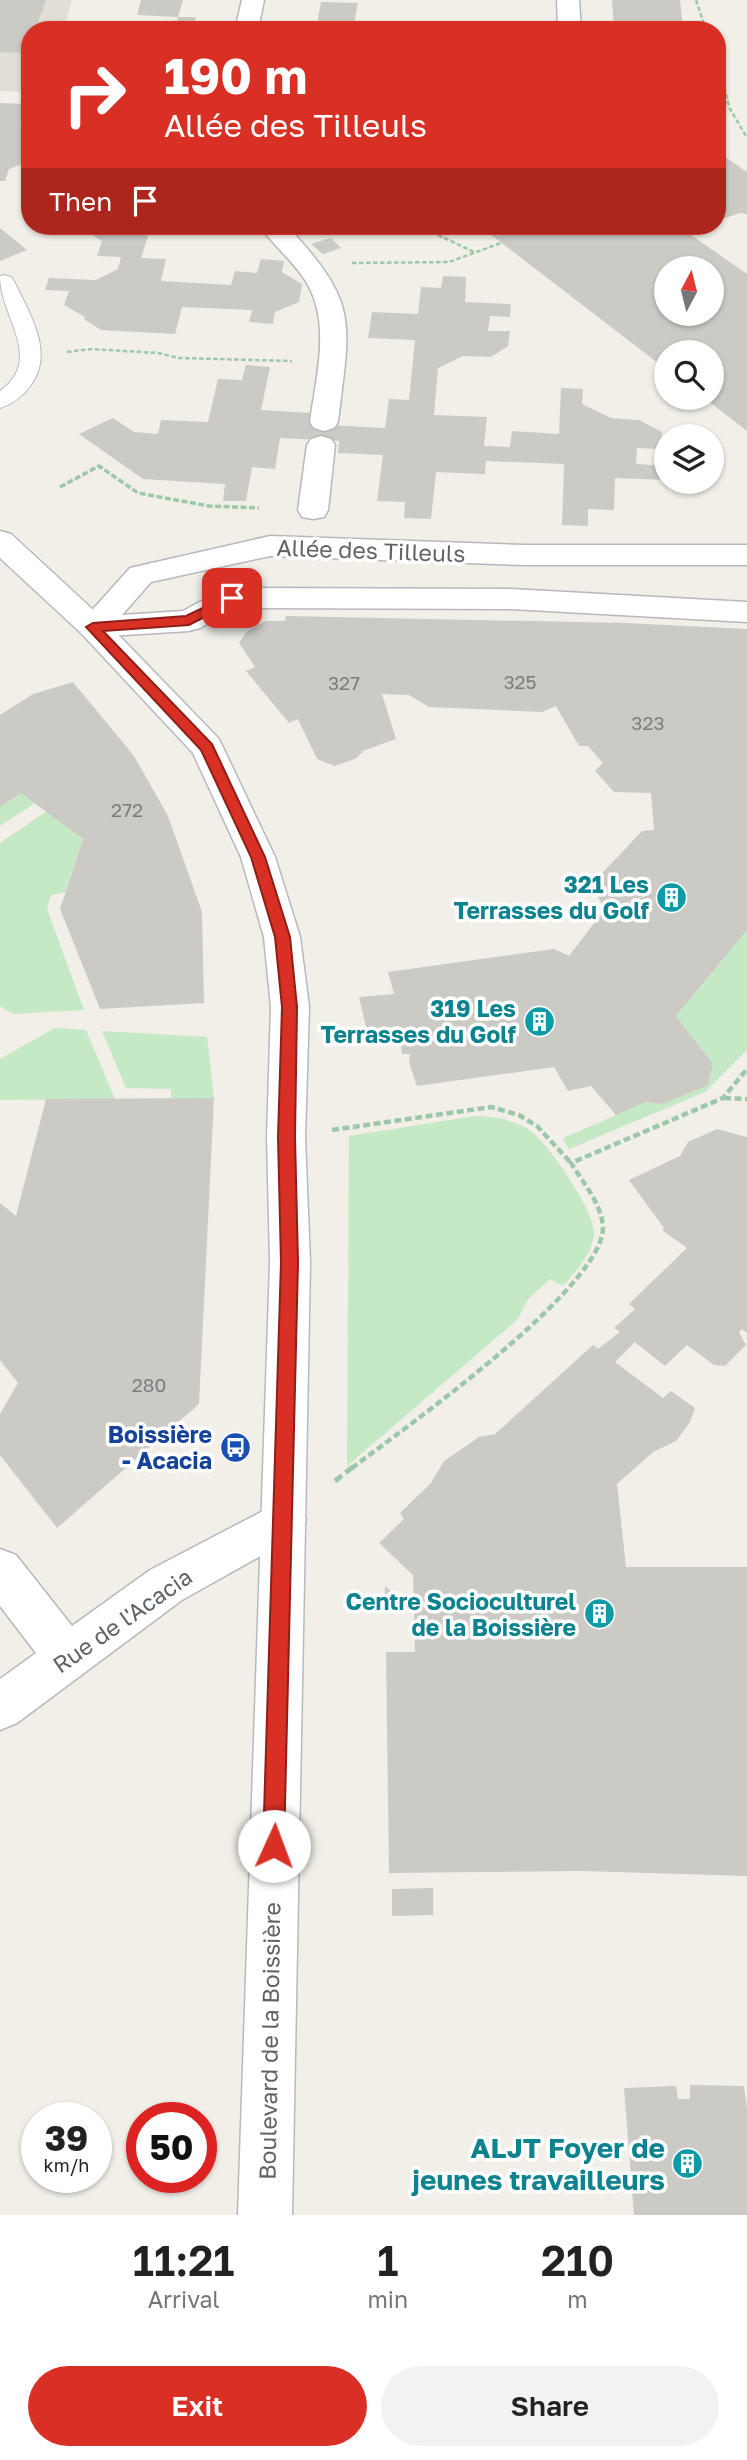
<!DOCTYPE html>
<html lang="en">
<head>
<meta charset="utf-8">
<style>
  :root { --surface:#fff; --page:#f2f2f2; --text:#222; --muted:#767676; --accent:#d93025 }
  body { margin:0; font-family:"Golos Text",sans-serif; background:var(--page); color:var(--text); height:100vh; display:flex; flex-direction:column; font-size:26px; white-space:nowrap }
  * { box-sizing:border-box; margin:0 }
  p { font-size:23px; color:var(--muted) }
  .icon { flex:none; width:38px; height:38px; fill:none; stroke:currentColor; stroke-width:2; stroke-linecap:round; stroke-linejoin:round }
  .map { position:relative; height:2215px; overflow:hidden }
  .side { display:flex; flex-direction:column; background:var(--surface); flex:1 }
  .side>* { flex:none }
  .banner { position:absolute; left:21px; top:21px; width:705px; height:214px; border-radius:28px; box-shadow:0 2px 5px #0004; background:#d93025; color:#fff; overflow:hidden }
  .needle { width:46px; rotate:7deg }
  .buttons { position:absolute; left:654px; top:256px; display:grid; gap:14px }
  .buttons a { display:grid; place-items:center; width:70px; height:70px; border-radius:50%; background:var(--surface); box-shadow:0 2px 5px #0004; font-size:35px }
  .speed { position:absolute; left:21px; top:2102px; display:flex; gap:14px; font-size:35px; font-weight:700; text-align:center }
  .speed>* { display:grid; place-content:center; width:91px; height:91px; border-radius:50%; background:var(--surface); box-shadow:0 2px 5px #0004; line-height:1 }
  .speed small { font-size:18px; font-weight:400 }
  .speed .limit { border:10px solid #d22; background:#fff; color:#111 }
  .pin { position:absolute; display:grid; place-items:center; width:60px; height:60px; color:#fff; margin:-30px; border-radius:14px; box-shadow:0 4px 10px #0006 }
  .me { position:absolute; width:77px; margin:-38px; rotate:2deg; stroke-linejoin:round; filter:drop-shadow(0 0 5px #0008) }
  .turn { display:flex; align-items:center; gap:24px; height:147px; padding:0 28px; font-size:32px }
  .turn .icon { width:91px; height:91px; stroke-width:2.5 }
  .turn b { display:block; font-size:49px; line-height:60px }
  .then { display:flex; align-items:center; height:66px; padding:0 28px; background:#0003; gap:14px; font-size:26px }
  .eta { display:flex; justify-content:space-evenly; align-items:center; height:119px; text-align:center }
  .eta b { font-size:42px; font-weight:600; line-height:49px }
  .action { display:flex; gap:14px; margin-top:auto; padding:14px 28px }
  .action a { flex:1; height:80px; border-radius:42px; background:var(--accent); color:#fff; font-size:28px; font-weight:600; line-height:80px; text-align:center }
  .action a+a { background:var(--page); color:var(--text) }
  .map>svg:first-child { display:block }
  .education { fill:#e1ded6 }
  .green { fill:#c5e8c5 }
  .building { fill:#cccac5; fill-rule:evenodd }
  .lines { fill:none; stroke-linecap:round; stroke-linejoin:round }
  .service-casing { stroke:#b5b8bc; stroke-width:2 }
  .minor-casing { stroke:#b5b8bc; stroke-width:3 }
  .secondary-casing { stroke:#b6babf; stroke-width:3 }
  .path-far3 { stroke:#9cc7a9; stroke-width:2.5; stroke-dasharray:4.5 2.5; stroke-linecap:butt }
  .path-far2 { stroke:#9cc7a9; stroke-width:3.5; stroke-dasharray:6 2.5; stroke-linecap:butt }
  .path-far1 { stroke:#9cc7a9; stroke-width:4.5; stroke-dasharray:7 3.5; stroke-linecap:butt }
  .path { stroke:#9cc7a9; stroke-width:5; stroke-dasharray:9 4.5; stroke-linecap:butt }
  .service { fill:#fff; fill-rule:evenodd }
  .minor { fill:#fff; fill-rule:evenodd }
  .secondary { fill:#fff; fill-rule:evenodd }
  .route { fill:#d93025; stroke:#8d1f18; stroke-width:2 }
  .labels { text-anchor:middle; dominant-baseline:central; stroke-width:7; stroke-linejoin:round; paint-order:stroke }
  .number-label { font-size:19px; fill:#7a7d7f }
  .street-label { font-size:23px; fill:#5f6368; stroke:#fff }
  .culture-label { font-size:23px; font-weight:bold; fill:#0d838f; stroke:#fff; text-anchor:end }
  .transit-label { font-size:23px; font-weight:bold; fill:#164399; stroke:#fff; text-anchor:end }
  .near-culture-label { font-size:28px; font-weight:bold; fill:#0d838f; stroke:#fff; text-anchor:end }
</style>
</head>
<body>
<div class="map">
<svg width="747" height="2215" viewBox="0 0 747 2215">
  <rect width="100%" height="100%" fill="#f1efe8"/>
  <path class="education" d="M0,0H72L63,30H30V92L0,91Z"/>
  <path class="green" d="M21,793L35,803L0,826V807Z
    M47,811L83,839L65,892L51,895L47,909L84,1010L13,1014L0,1006V843Z
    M747,930V1050L705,1092L569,1149L563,1138L646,1102L663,1104L708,1085L713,1064L676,1016Z
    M55,1028L86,1030L115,1099L0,1100V1059Z
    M102,1031L207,1037L214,1098H171V1089L126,1088Z
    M475,1116C493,1116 517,1120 532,1132C549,1145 598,1215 594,1236C591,1255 575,1273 563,1286L550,1279L528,1299L518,1319L347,1466L349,1136Z"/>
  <path class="building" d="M0,0H46L35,30H30L27,53L0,52Z
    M141,0H183L178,17L137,15Z
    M612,0H680L683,30H614Z
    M321,2L358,3L353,30H316Z
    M178,17H196L193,26L215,27L214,30H174Z
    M0,103L28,104L20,125L30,126V161L9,169L5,181H0Z
    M718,152L747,172V214L740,213L725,218L718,213Z
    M62,226H215L213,233L150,229L141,258L166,259L161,281L231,285L235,271L257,273L261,259L284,261L282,272L302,284L299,302L275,312L273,324L249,322L252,310L182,307L175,334L101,330L84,319L85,317L64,305L69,291L45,290L49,278L96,280L118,269L121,257L97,256L102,241L83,229L62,228Z
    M485,226H678L747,274V431L703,397H712V352H667V370L481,227ZM667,268H712V313H667Z
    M0,228L27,250L0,261Z
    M331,238L341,248L323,254L311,244Z
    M443,276L466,277L465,302L511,304L510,317L490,316L488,331H510L508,346L491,357L463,356L438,368L434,415L487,417L484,446L510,447L512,431L559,434L561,388L583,389L582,404L611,418L639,420L662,432L661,449L637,448L636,464L667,466V480L615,478L614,510L588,509V526L562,525L564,464L486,461L485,474L436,472L431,519L404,518L405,502L377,501L383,455L338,453L339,441L280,438L275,469L252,467L246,501H223L225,484L143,479L79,434L113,418L134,432L158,434L161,420L208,422L218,379L242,380L246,365L270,367L261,410L311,413L310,424L385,428L389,399L409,400L415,340L368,338L372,312L418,314L421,287L441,288Z
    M286,616L625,623L747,629V930L676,1016L713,1064L708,1085L663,1104L646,1102L616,1115L591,1086L568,1091L554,1067L417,1086L409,1062L410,1054H402L398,1026L367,1031L359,997L394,994L388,972L554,949L569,956L605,909L591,885L642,831L654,830L651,793L614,792L595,771L603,763L588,746H579L556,706L542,712L429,707L409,695L382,694L396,739L363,751L357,758L335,766L317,759L298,719L289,723L246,671L255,667L239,643L246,632L266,621H285Z
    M73,682L134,756L168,816L202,912L204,1003L100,1009L60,909L83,839L21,793L0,807V715L33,694Z
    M214,1098L199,1404L57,1528L0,1455V1414L18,1383L0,1360V1203L16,1216L46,1099Z
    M717,1129L747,1137V1333L742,1329L739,1332L746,1345L725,1366L714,1365L687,1345L665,1366L635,1342L615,1362L663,1398L671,1391L695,1408L690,1422L676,1441L653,1452L617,1484L626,1567H747V1876L582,1871L389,1873L386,1652H415L413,1575L379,1543L404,1519L400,1513L431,1483L444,1461L479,1437L495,1434L593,1345L598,1349L620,1332L614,1328L635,1309L629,1304L687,1248L662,1230L664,1228L629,1180L680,1156L688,1142Z
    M385,1586L412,1609H384Z
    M433,1888V1915L392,1916V1889Z
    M690,2085L744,2086L747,2110V2215H634L624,2088L676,2086L678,2099H690Z"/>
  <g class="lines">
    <defs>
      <path id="service" d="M4,275L11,277L14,281C29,313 55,352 31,385C23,396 13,404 0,408V391C45,359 0,317 0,276Z"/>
      <path id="minor" d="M242,0H264L258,30H235Z
        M557,0H579L581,30H558Z
        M260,226H287C360,304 350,321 338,422L334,428L324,431L314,428L310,422C316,376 332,322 305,280C292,260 273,245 260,226Z
        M321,436L331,439L335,445L328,510L324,517L313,519L302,517L298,510L307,445L311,439Z
        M270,536L525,545H747V565H525L270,556L151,582L122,615L183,611L220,591L231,588L511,589L747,602V622L511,609L237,608L200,628L189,631L93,637L82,634L77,627L130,568Z
        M284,1500L300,1506L306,1520L300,1534L182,1600L17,1723L0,1730V1679L36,1653L0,1606V1549L16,1555L72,1626L150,1570Z"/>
      <path id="secondary" d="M0,531L11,534L104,620L219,739L275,857L300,937L309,1007L305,1137L310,1262L292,2215H238L270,1262L267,1137L271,1007L264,937L241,857L193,753L82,634L0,558Z"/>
    </defs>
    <use href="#service" class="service-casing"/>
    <use href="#minor" class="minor-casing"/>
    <use href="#secondary" class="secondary-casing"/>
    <path class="path-far3" d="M696,0L706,30
      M718,60L729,107L747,138
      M419,226L474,252
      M352,263L449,262L501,243
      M67,352L91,349L158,353L179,358L292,361"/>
    <path class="path-far2" d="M60,487L99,466L138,493L209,506L259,508"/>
    <path class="path-far1" d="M724,1098L747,1099
      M332,1130L491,1107L519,1115L537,1126L571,1163
      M352,1468C409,1425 585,1300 602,1236C608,1211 583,1183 571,1163L723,1098L747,1069"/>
    <path class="path" d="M335,1481L354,1466"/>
    <use href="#service" class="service"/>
    <use href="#minor" class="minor"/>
    <use href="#secondary" class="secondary"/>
  </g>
  <path class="route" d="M232,594L236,595V601L189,625L103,631L212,744L265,857L290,937L297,1007L295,1137L298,1262L284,1846L281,1853L274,1856L266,1853L263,1846L281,1262L278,1137L282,1007L275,937L251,857L201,750L86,627L93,623L186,616Z"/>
  <defs>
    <symbol id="building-disc" viewBox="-11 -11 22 22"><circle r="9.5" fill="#0f9aa8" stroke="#fff"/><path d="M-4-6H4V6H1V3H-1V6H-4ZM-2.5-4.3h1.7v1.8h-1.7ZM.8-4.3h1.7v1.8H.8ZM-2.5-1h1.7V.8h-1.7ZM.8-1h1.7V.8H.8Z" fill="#fff"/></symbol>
    <symbol id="bus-disc" viewBox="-11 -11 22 22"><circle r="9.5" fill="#1a4fb4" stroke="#fff"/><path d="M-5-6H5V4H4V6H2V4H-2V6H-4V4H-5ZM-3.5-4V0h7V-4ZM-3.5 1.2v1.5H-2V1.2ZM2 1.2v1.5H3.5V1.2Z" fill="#fff"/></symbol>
  </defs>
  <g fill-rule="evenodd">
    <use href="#building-disc" x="654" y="880" width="35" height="35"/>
    <use href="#building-disc" x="522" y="1004" width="35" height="35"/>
    <use href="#bus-disc" x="218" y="1430" width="35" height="35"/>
    <use href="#building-disc" x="582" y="1596" width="35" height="35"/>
    <use href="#building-disc" x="670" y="2146" width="35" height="35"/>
  </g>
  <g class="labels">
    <g class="number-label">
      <text x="520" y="681">325</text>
      <text x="344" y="682">327</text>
      <text x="648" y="722">323</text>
      <text x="127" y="809">272</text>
      <text x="149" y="1384">280</text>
    </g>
    <g class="street-label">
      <text transform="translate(371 550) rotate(2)">Allée des Tilleuls</text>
      <text transform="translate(122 1620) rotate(-35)">Rue de l'Acacia</text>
      <text transform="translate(269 2041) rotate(-89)">Boulevard de la Boissière</text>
    </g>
    <g class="culture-label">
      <text x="649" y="884">321 Les<tspan x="649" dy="26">Terrasses du Golf</tspan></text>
      <text x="516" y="1008">319 Les<tspan x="516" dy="26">Terrasses du Golf</tspan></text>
      <text x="576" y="1601">Centre Socioculturel<tspan x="576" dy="26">de la Boissière</tspan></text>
    </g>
    <g class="transit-label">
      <text x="212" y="1434">Boissière<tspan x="212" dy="26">- Acacia</tspan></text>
    </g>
    <g class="near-culture-label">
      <text x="665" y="2147">ALJT Foyer de<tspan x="665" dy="32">jeunes travailleurs</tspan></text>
    </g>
  </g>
</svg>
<div class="buttons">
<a><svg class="needle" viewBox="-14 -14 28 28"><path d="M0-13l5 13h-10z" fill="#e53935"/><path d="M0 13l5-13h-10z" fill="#767676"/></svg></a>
<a><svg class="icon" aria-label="search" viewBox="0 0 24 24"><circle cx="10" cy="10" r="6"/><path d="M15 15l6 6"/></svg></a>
<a><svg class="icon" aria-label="layers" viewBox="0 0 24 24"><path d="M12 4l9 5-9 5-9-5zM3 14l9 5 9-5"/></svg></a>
</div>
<div class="speed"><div>39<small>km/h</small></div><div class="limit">50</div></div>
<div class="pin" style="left:232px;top:598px;background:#d93025"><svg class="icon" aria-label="arrive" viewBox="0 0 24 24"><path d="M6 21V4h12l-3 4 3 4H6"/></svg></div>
<svg class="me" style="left:274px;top:1846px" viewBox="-20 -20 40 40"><circle r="19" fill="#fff"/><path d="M0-13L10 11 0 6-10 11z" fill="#d93025"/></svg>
<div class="banner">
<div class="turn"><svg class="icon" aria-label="right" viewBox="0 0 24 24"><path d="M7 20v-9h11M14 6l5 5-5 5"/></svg><div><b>190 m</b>Allée des Tilleuls</div></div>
<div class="then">Then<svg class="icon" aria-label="arrive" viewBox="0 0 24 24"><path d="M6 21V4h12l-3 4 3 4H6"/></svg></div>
</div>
</div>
<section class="side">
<div class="eta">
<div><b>11:21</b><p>Arrival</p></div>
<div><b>1</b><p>min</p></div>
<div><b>210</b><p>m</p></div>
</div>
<div class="action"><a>Exit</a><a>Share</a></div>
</section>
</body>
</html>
